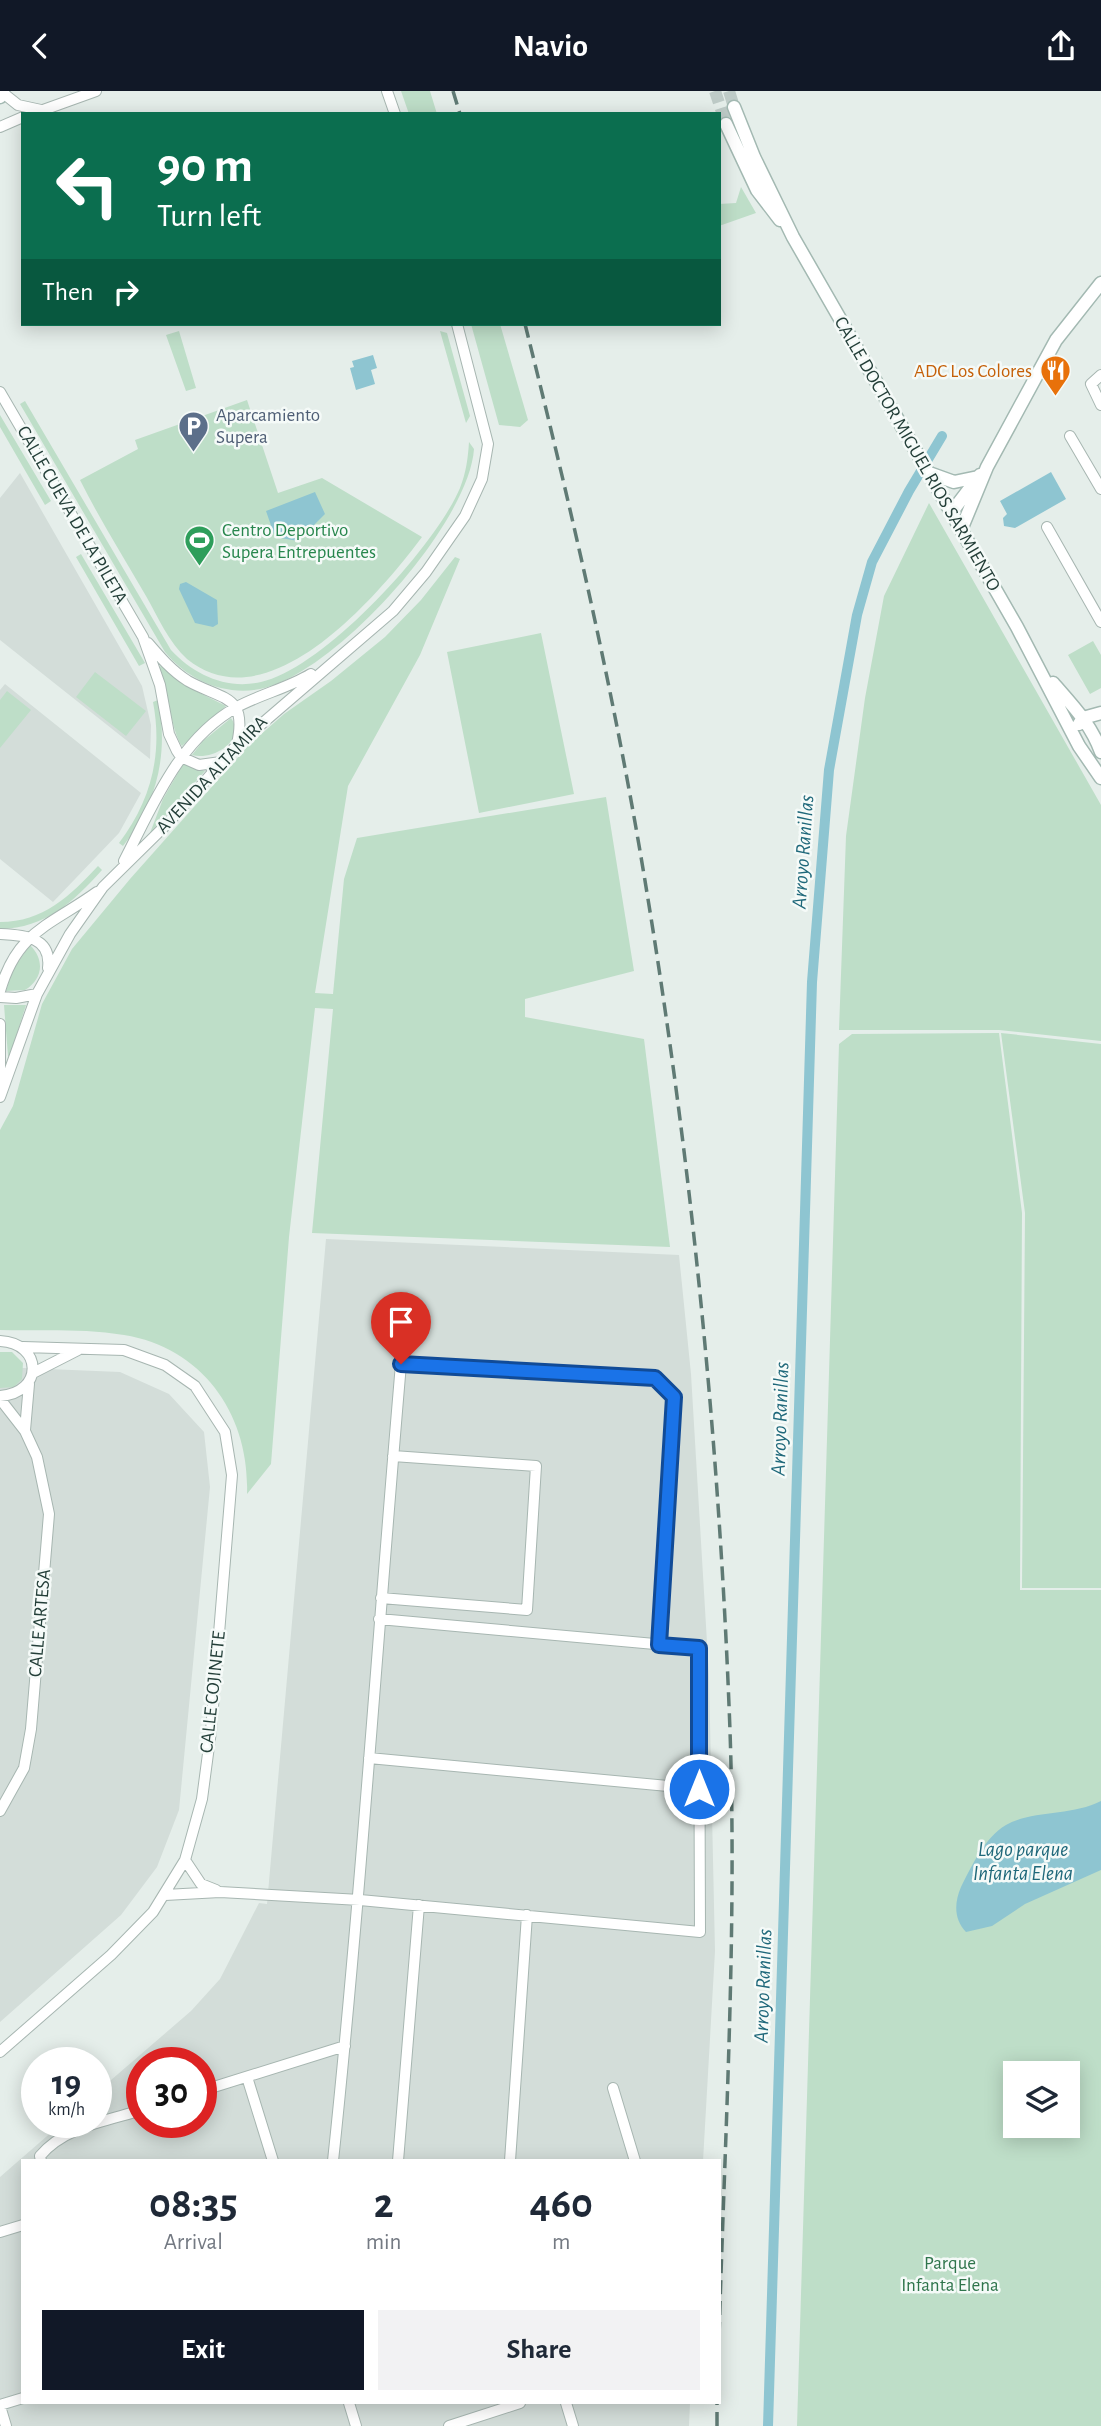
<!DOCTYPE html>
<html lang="en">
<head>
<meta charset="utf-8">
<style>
  :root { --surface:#fff; --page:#f2f2f3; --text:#1f2937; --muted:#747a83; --accent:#111827 }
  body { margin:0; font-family:"Alegreya Sans",sans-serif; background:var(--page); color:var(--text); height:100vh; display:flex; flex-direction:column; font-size:26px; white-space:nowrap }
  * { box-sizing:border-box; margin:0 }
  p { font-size:23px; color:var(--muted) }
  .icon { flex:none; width:38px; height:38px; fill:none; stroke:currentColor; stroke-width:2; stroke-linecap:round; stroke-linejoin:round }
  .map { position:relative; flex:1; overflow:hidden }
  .details { position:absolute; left:21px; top:2068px; width:700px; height:245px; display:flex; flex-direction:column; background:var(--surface); border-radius:0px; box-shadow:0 4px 18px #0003 }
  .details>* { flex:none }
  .hud { position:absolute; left:21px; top:21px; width:700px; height:214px; border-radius:0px; box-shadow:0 4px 18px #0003; background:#0b6e4f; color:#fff; overflow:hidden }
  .tools { position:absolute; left:1003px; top:1970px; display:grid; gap:14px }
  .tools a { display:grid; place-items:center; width:77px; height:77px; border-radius:0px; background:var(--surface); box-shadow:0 4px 18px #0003; font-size:35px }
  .speed { position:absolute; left:21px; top:1956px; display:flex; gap:14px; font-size:35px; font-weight:700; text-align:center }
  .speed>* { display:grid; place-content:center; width:91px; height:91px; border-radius:50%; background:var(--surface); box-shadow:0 4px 18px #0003; line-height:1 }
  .speed small { font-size:18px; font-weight:400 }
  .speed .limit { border:10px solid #d22; background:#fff; color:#111 }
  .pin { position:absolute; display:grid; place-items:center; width:60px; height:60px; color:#fff; margin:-72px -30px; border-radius:50% 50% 50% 0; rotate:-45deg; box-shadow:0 0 7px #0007 }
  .pin .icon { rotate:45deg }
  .me { position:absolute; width:77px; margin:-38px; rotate:0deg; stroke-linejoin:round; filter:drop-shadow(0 0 5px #0008) }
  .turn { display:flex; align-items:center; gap:24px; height:147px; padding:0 21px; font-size:32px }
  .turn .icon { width:91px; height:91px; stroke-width:2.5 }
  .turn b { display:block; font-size:49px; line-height:60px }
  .then { display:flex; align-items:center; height:66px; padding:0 21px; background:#0003; gap:14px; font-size:26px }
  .eta { display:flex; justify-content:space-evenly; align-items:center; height:119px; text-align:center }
  .eta b { font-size:42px; font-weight:700; line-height:49px }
  .primary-button { display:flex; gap:14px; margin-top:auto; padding:14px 21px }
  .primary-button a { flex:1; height:80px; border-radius:0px; background:var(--accent); color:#fff; font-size:28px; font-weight:700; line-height:80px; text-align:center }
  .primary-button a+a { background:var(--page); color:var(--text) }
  header { display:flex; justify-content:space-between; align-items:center; height:91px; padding:0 21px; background:var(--accent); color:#fff; font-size:32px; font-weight:700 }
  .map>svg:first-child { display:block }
  .built { fill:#d3ddd9; fill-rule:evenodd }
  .green { fill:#bedec8; fill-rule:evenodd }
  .water { fill:#8ec5d1 }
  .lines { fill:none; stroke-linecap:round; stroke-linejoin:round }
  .canal { stroke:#8ec5d1; stroke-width:10 }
  .secondary-tunnel { stroke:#becbc7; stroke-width:12; stroke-dasharray:12 6; stroke-linecap:butt }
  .street-casing { stroke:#a7b6b1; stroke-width:12 }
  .secondary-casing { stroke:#a3b9b2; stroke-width:15 }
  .street { stroke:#fff; stroke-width:10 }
  .secondary { stroke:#fff; stroke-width:12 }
  .rail { stroke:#5f7a74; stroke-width:3.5; stroke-dasharray:14 7; stroke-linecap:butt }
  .route-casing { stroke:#114b97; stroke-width:18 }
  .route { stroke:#1a73e8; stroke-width:12 }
  .labels { text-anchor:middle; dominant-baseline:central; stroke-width:5; stroke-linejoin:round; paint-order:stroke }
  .food-label { font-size:19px; fill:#c56008; stroke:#f5faf8; text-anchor:end }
  .service-label { font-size:19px; fill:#4e5e75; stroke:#f5faf8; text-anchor:start }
  .street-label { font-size:19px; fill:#243f39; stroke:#f5faf8 }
  .leisure-label { font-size:19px; fill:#27864d; stroke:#f5faf8; text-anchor:start }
  .park-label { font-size:19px; fill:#2f754c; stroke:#f5faf8 }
  .water-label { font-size:21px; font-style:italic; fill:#1f687a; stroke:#f5faf8 }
</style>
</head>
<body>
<header><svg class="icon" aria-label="back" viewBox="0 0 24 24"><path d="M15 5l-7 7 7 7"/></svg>Navio<svg class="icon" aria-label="share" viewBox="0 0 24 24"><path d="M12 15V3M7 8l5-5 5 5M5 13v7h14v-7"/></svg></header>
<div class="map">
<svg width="1101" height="2335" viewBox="0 0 1101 2335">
  <rect width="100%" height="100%" fill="#e5eeea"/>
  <path class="built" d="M20,382L142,595L151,634L150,668L0,549V407Z
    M5,593L141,702L119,742L53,811L0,768V599Z
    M326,1148L679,1164L691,1283L709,1585L715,1860L703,2070H23V2312H690L689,2335H0V2086L62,2032H96V2002L191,1920L220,1888L259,1812L267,1813ZM142,1972H201V2032H142Z
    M0,1276L120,1281L169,1303L204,1341L210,1396L179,1719L157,1776L121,1824L0,1931Z"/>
  <path class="green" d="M401,0H430L437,23H409Z
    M741,96L756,122L719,135V113L736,112Z
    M471,233H500L528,329L520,336L499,334Z
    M179,240L196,297L186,300L166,244Z
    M440,240L447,242L470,325L466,332Z
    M247,309L278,402L322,387L422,446C377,506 268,634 187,568C169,552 158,526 146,505C124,467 100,429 80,389L138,358L135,349Z
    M25,310L171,559C194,584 227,599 261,591C324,577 435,456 460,397C466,382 468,367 469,351L474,358C469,433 334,584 260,598C224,605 188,589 165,561L20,313Z
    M0,324L51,410L45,414L0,336Z
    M929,412L1101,714V950L999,939H839L846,745L865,607L884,505Z
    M81,463L145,572L139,575L76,466Z
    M455,466L460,468L420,564L348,695L315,902L333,903L344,788L357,747L606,706L634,880L525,908V926L644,948L670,1156L312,1142L333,918L315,917L289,1146L271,1373L247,1403C250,1325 204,1257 124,1244C84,1237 41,1240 0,1239V1039L13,1015L42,913L72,858L130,788L249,654L284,623L331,590L385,546L421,509Z
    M541,542L574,703L479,722L447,561Z
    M1093,550L1101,564V597L1090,603L1068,564Z
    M161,575L186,595L226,615L182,655C172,642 167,597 159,576Z
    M95,581L146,620L126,645L76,606Z
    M7,600L31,619L0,657V609Z
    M158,609C169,662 157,713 123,755L119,752C151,710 163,663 153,611Z
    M231,627C247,649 213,670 192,664L203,650Z
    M183,673L205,680L150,742L163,708Z
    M98,775L102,779C73,811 46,837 0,838V831C43,831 70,805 98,775Z
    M30,854C45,869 43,888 25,899L6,900L12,880Z
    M4,914H26L10,965H8Z
    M999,942L1022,1122L1020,1499H1101V2335H797L839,953L852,943ZM1015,1983H1068V2035H1015Z
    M1001,942L1101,953V1497H1022L1025,1122Z
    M0,1261H12L23,1272L22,1288L14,1296L0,1297Z"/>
  <path class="water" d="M373,264L377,277L371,279L375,293L356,299L350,277L354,276L352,270Z
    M1051,381L1066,408L1015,437L1004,435L1003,427L1007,423L1000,410Z
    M315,401L325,423L298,450L275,446L266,420Z
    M186,491L217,509L218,533L213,536L195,532L179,498L180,493Z
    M1101,1710V1779L1025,1813L992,1835L966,1841C954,1829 954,1812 961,1796C972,1775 984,1747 1006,1734C1032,1719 1072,1725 1101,1710Z"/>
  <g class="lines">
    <path class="canal" d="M768,2335L812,891L829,679L857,524L872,471L909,400L942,345"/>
    <path class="secondary-tunnel" d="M715,0L726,33
      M729,0L734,16"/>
    <defs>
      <path id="street" d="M387,0L395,23
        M3,2L18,14L41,19
        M32,23L96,0
        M0,36L23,26
        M1101,284L1091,293L1101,314
        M0,301L143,546L160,594L169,643L177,660L181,666L199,674L221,671
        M1070,345L1101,398
        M1047,436L1101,531
        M148,552C160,566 172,580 188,590C222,609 248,603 237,653
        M124,770C153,714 179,648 237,616C261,603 288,597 311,583
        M0,843C22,844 52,845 48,877
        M0,900C17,840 51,834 97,801
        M0,906L16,907L37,903
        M0,933V992
        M0,1006L37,903L70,843L103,796L168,732L236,655L393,520L426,481L465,425L482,388L488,353L457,233
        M0,1250C43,1252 44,1302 0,1305
        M33,1282L78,1259
        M0,1308L25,1340L37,1366L49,1423L31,1638L24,1677L0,1720
        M25,1339L29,1293
        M381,1507L527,1519L536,1375L393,1365
        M369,1667L700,1698
        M185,1769L201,1793L216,1799
        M165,1804L220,1801L360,1809L700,1841L699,1557L379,1528
        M0,1961L111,1864L153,1821L185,1769L202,1708L211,1640L232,1384L225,1341L195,1295L165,1274L124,1259L23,1256
        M247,1986L273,2070
        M613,1997L635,2070
        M201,2000L345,1955
        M41,2070L40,2065C64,2036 106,2030 142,2019
        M333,2070C361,1805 378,1539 401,1273L655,1287L674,1306L659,1554
        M398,2070L419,1814
        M510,2070L527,1824
        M0,2141L23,2134
        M349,2312L356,2335
        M566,2312L573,2335
        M0,2314L23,2307
        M0,2315L6,2335
        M449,2335L520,2312"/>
      <path id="secondary" d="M0,6L3,0
        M734,16L754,66L793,146L1017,536L1079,655L1101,687
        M726,33L757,99L780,129
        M929,382L954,391L978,386
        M951,422L980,384
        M961,439L987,376L1056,249L1101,192
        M1053,592C1072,614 1091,633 1101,661
        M1079,633L1083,627L1101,622"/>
    </defs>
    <use href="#street" class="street-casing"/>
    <use href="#secondary" class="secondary-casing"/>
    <use href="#street" class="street"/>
    <use href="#secondary" class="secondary"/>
    <path class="rail" d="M453,0L460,23
      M525,233C572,421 616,610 647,802C691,1070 718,1342 729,1614C738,1824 725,2036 719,2247
      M717,2335V2312"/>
  </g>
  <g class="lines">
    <defs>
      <path id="route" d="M401,1273L655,1287L674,1306L659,1554L699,1557V1698"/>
    </defs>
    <use href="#route" class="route-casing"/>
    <use href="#route" class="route"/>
  </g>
  <defs>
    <symbol id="restaurant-pin" viewBox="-11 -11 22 30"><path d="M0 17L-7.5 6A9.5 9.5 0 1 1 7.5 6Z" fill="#e8710a" stroke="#f5faf8"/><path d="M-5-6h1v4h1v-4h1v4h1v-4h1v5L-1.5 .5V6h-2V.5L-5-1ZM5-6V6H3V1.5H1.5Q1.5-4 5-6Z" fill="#fff"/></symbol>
    <symbol id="parking-pin" viewBox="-11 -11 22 30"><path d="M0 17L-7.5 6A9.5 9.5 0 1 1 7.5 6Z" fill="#5c6f8a" stroke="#f5faf8"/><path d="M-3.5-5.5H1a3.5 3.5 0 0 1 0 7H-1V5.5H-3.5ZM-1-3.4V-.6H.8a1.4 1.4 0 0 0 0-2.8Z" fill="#fff"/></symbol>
    <symbol id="stadium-pin" viewBox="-11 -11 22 30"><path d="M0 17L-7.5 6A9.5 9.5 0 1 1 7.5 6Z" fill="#2e9e5b" stroke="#f5faf8"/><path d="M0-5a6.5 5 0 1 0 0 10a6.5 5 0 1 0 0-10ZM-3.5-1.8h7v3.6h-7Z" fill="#fff"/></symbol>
  </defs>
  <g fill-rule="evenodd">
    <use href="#restaurant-pin" x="1038" y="262" width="35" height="47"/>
    <use href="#parking-pin" x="176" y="318" width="35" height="47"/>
    <use href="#stadium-pin" x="182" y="432" width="35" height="47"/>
  </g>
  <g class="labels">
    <g class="food-label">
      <text x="1032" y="280">ADC Los Colores</text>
    </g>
    <g class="service-label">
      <text x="216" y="324">Aparcamiento<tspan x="216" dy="22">Supera</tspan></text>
    </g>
    <g class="street-label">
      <text transform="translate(917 363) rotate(60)">CALLE DOCTOR MIGUEL RIOS SARMIENTO</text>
      <text transform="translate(72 424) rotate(60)">CALLE CUEVA DE LA PILETA</text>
      <text transform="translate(212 684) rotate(-47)">AVENIDA ALTAMIRA</text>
      <text transform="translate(40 1532) rotate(-85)">CALLE ARTESA</text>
      <text transform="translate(213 1601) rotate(-84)">CALLE COJINETE</text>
    </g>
    <g class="leisure-label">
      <text x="222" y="439">Centro Deportivo<tspan x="222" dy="22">Supera Entrepuentes</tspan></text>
    </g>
    <g class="park-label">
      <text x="950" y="2172">Parque<tspan x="950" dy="22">Infanta Elena</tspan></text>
    </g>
    <g class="water-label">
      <text transform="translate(803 761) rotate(-86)">Arroyo Ranillas</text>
      <text transform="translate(780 1328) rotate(-88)">Arroyo Ranillas</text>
      <text x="1023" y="1758">Lago parque<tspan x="1023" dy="24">Infanta Elena</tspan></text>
      <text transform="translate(763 1895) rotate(-88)">Arroyo Ranillas</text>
    </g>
  </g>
</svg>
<div class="tools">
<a><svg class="icon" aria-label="layers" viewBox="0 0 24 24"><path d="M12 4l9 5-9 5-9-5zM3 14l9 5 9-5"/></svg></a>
</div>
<div class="speed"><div>19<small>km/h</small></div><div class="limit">30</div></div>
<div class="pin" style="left:401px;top:1273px;background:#d93025"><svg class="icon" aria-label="arrive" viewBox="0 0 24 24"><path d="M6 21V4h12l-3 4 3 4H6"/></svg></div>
<svg class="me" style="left:699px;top:1698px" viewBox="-20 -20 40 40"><circle r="17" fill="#1a73e8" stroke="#fff" stroke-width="3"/><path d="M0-11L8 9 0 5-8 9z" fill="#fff"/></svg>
<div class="hud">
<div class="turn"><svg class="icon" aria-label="left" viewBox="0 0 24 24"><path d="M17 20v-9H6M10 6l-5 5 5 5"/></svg><div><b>90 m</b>Turn left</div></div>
<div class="then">Then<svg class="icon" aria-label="right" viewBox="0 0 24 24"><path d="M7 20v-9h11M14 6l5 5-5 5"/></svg></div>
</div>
<section class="details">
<div class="eta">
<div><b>08:35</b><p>Arrival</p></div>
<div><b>2</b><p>min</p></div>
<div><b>460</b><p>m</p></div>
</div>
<div class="primary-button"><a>Exit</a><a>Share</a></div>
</section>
</div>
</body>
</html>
